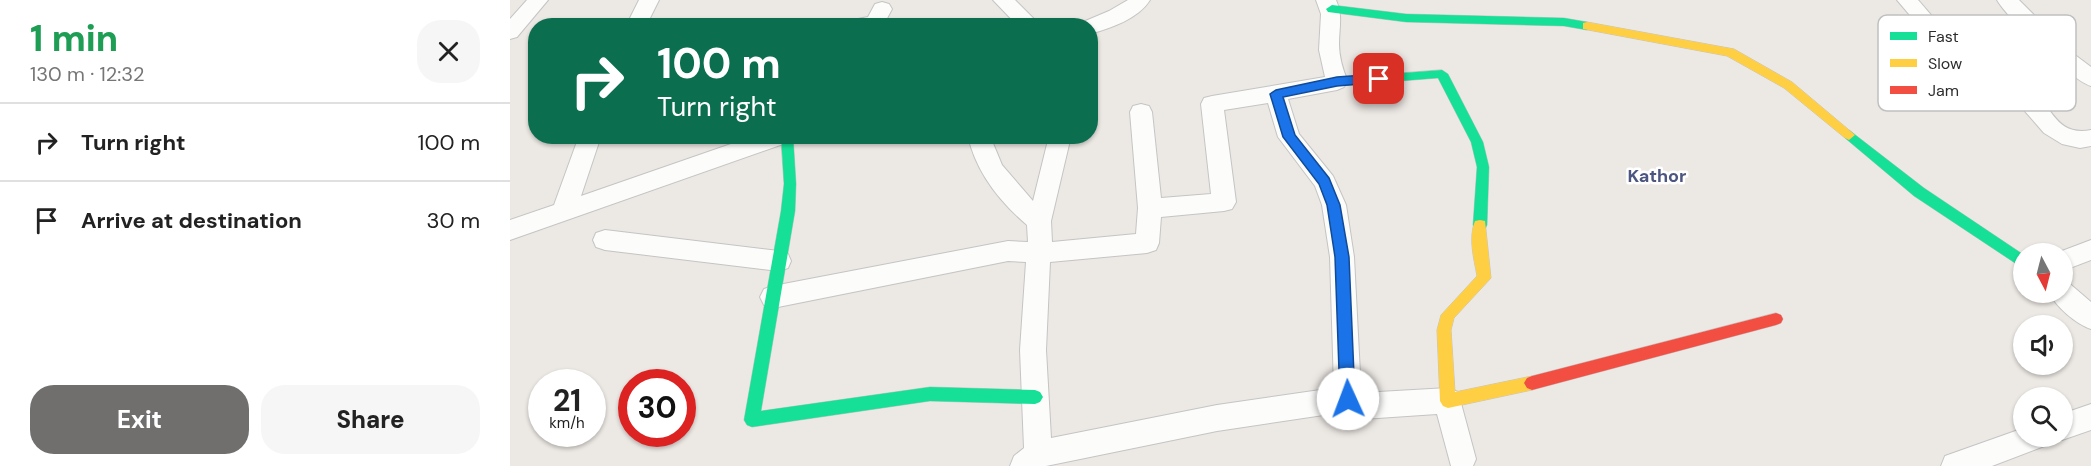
<!DOCTYPE html>
<html lang="en">
<head>
<meta charset="utf-8">
<style>
  :root { --surface:#fff; --page:#f6f6f6; --text:#222; --muted:#767676; --line:#e0e0e0; --accent:#706f6e }
  body { margin:0; font-family:"DM Sans",sans-serif; background:var(--page); color:var(--text); height:100vh; display:flex; flex-direction:column; font-size:22px; white-space:nowrap }
  * { box-sizing:border-box; margin:0 }
  p { font-size:20px; color:var(--muted) }
  .icon { flex:none; width:33px; height:33px; fill:none; stroke:currentColor; stroke-width:2; stroke-linecap:round; stroke-linejoin:round }
  .map { position:relative; flex:1; overflow:hidden }
  .sheet { display:flex; flex-direction:column; background:var(--surface); width:510px }
  .sheet>* { flex:none }
  .guide { position:absolute; left:18px; top:18px; width:570px; height:126px; border-radius:24px; box-shadow:0 2px 4px #0004; background:#0b6e4f; color:#fff; overflow:hidden }
  .needle { width:39px; rotate:173deg }
  .fabs { position:absolute; left:1503px; top:243px; display:grid; gap:12px }
  .fabs a { display:grid; place-items:center; width:60px; height:60px; border-radius:50%; background:var(--surface); box-shadow:0 2px 4px #0004; font-size:30px }
  .speed { position:absolute; left:18px; top:369px; display:flex; gap:12px; font-size:30px; font-weight:700; text-align:center }
  .speed>* { display:grid; place-content:center; width:78px; height:78px; border-radius:50%; background:var(--surface); box-shadow:0 2px 4px #0004; line-height:1 }
  .speed small { font-size:15px; font-weight:400 }
  .speed .limit { border:9px solid #d22; background:#fff; color:#111 }
  .pin { position:absolute; display:grid; place-items:center; width:51px; height:51px; color:#fff; margin:-26px; border-radius:12px; box-shadow:0 3px 9px #0006 }
  .me { position:absolute; width:66px; margin:-33px; rotate:358deg; stroke-linejoin:round; filter:drop-shadow(0 0 4px #0008) }
  .turn { display:flex; align-items:center; gap:21px; height:126px; padding:0 30px; font-size:27px }
  .turn .icon { width:78px; height:78px; stroke-width:2.5 }
  .turn b { display:block; font-size:42px; line-height:51px }
  .round { display:grid; place-items:center; flex:none; width:63px; height:63px; border-radius:24px; background:var(--page) }
  .headline { display:flex; align-items:center; justify-content:space-between; height:102px; padding:0 30px }
  h1 { font-size:36px; font-weight:800; line-height:45px; color:#1e9e55 }
  .primary-button { display:flex; gap:12px; margin-top:auto; padding:12px 30px }
  .primary-button a { flex:1; height:69px; border-radius:24px; background:var(--accent); color:#fff; font-size:24px; font-weight:800; line-height:69px; text-align:center }
  .primary-button a+a { background:var(--page); color:var(--text) }
  ul { padding:0; list-style:none }
  li { display:flex; align-items:center; gap:18px; height:78px; padding:0 30px; border-top:2px solid var(--line) }
  li div { flex:1 }
  li b { display:block; font-size:22px }
  li em { font-style:normal }
  main { display:flex; flex:1; min-height:0 }
  .map>svg:first-child { display:block }
  .lines { fill:none; stroke-linecap:round; stroke-linejoin:round }
  .street-casing { stroke:#c5c4c5; stroke-width:2 }
  .fast-casing { stroke:#c5c4c5; stroke-width:1 }
  .slow-casing { stroke:#c5c4c5; stroke-width:1 }
  .jam-casing { stroke:#c5c4c5; stroke-width:1 }
  .street { fill:#fcfcfb; fill-rule:evenodd }
  .fast { fill:#16e098; fill-rule:evenodd }
  .slow { fill:#ffcf43; fill-rule:evenodd }
  .jam { fill:#f24e42; fill-rule:evenodd }
  .route { fill:#1a73e8; stroke:#114b97; stroke-width:1.5 }
  .labels { text-anchor:middle; dominant-baseline:central; stroke-width:5; stroke-linejoin:round; paint-order:stroke }
  .quarter-label { font-size:18px; font-weight:bold; fill:#4d5680; stroke:#fff }
  .key { fill:#fff; stroke:#c0c0c0; stroke-width:1.5 }
  .key-label { font-size:16px; fill:#2e2e2e }
</style>
</head>
<body>
<main>
<section class="sheet">
<div class="headline"><div><h1>1 min</h1><p>130 m · 12:32</p></div><a class="round"><svg class="icon" aria-label="close" viewBox="0 0 24 24"><path d="M6 6l12 12M18 6L6 18"/></svg></a></div>
<ul>
<li><svg class="icon" aria-label="right" viewBox="0 0 24 24"><path d="M7 20v-9h11M14 6l5 5-5 5"/></svg><div><b>Turn right</b></div><em>100 m</em></li>
<li><svg class="icon" aria-label="arrive" viewBox="0 0 24 24"><path d="M6 21V4h12l-3 4 3 4H6"/></svg><div><b>Arrive at destination</b></div><em>30 m</em></li>
</ul>
<div class="primary-button"><a>Exit</a><a>Share</a></div>
</section>
<div class="map">
<svg width="1581" height="466" viewBox="0 0 1581 466">
  <rect width="100%" height="100%" fill="#ece8e4"/>
  <g class="lines">
    <defs>
      <path id="street" d="M17,0H38L7,37L0,39V19Z
        M129,0H149L136,26H116Z
        M483,0H505L531,26H508Z
        M618,0H640C628,19 601,28 580,34V26H571L573,22L599,11Z
        M806,0H826C833,15 829,28 829,44C829,57 833,70 838,82L834,87L827,90L778,99L789,134L823,176L836,205L844,257L851,393L938,388L948,392L966,459L963,466H941L927,414L838,420L827,413L707,431L536,466H500L504,456L514,448L510,350L516,262L498,261L263,308L254,305L250,297L254,289L263,286L498,241L518,242L517,225C490,202 466,172 458,136H480L492,165L523,201L539,136H561L541,221L542,242L626,234L628,208L620,112L623,106L631,104L639,106L642,112L651,198L701,194L691,104L694,98L702,96L815,77L809,50L811,14ZM758,103L768,137L805,186L812,205L820,257L824,388L707,405L541,438L536,350L540,262L637,253L646,250L649,243L651,217L714,211L722,209L726,202L714,110Z
        M1387,0H1408C1419,12 1474,79 1483,82C1494,86 1509,82 1519,88C1542,103 1544,137 1581,130V146L1570,148L1552,144L1534,133L1506,101L1467,94Z
        M1487,0H1509L1561,52L1581,67V86C1560,79 1499,20 1487,0Z
        M372,2L379,4L382,9L373,26H335L338,21L358,17L365,4Z
        M69,136H91L71,196L244,136H282L279,142L0,240V220L44,205Z
        M95,230L269,251L278,254L281,261L278,268L269,271L95,250L86,247L83,240L86,233Z
        M1581,240V260L1552,271V254H1544Z
        M1552,282L1560,284L1581,302V329C1566,324 1546,307 1539,292H1552Z
        M1581,404V430L1552,440L1543,436H1552V414Z
        M1514,428V436H1541L1537,445L1482,466H1431L1435,456Z"/>
      <path id="fast" d="M822,5L896,14L1054,18L1077,22L1083,26L1077,30L1054,26L896,22L818,12L816,9Z
        M932,70L938,74L973,142L979,167L977,225L975,229H965L963,225L967,167L961,142L928,78L827,86L821,82L827,78Z
        M1339,130L1414,188L1514,255V269L1404,196L1335,138L1333,135L1335,132Z
        M271,136H283L286,184L285,211L251,411L420,387L525,390L530,392L533,397L530,402L525,404L420,401L242,427L237,425L234,420L271,211L274,184Z"/>
      <path id="slow" d="M1077,22L1224,49L1282,82L1345,135L1339,140L1335,138L1274,88L1217,56L1073,29V23Z
        M970,220L975,221L981,278L944,318L941,330L945,392L1022,376L1027,378L1030,383L1027,388L1022,390L938,408L933,406L930,401L927,330L931,315L967,276C964,259 958,238 965,221Z"/>
      <path id="jam" d="M1266,313L1271,315L1273,319L1271,323L1266,325L1022,390L1017,388L1014,383L1017,378L1022,376Z"/>
    </defs>
    <use href="#street" class="street-casing"/>
    <use href="#fast" class="fast-casing"/>
    <use href="#slow" class="slow-casing"/>
    <use href="#jam" class="jam-casing"/>
    <use href="#street" class="street"/>
    <use href="#fast" class="fast"/>
    <use href="#slow" class="slow"/>
    <use href="#jam" class="jam"/>
  </g>
  <path class="route" d="M869,74L873,76V82L827,86L773,97L785,135L819,178L830,205L839,257L845,399L843,404L838,406L832,404L830,399L825,257L817,205L809,184L773,137L760,94L766,90L827,77Z"/>
  <g class="labels">
    <g class="quarter-label">
      <text x="1147" y="176">Kathor</text>
    </g>
  </g>
  <rect x="1368" y="15" width="198" height="96" rx="9" class="key"/>
  <rect x="1380" y="32" width="27" height="8" fill="#16e098"/>
  <rect x="1380" y="59" width="27" height="8" fill="#ffcf43"/>
  <rect x="1380" y="86" width="27" height="8" fill="#f24e42"/>
  <g class="key-label">
    <text x="1418" y="42">Fast</text>
    <text x="1418" y="69">Slow</text>
    <text x="1418" y="96">Jam</text>
  </g>
</svg>
<div class="fabs">
<a><svg class="needle" viewBox="-14 -14 28 28"><path d="M0-13l5 13h-10z" fill="#e53935"/><path d="M0 13l5-13h-10z" fill="#767676"/></svg></a>
<a><svg class="icon" aria-label="sound" viewBox="0 0 24 24"><path d="M4 9h4l5-4v14l-5-4H4zM17 9q2 3 0 6"/></svg></a>
<a><svg class="icon" aria-label="search" viewBox="0 0 24 24"><circle cx="10" cy="10" r="6"/><path d="M15 15l6 6"/></svg></a>
</div>
<div class="speed"><div>21<small>km/h</small></div><div class="limit">30</div></div>
<div class="pin" style="left:869px;top:79px;background:#d93025"><svg class="icon" aria-label="arrive" viewBox="0 0 24 24"><path d="M6 21V4h12l-3 4 3 4H6"/></svg></div>
<svg class="me" style="left:838px;top:399px" viewBox="-20 -20 40 40"><circle r="19" fill="#fff"/><path d="M0-13L10 11 0 6-10 11z" fill="#1a73e8"/></svg>
<div class="guide">
<div class="turn"><svg class="icon" aria-label="right" viewBox="0 0 24 24"><path d="M7 20v-9h11M14 6l5 5-5 5"/></svg><div><b>100 m</b>Turn right</div></div>
</div>
</div>
</main>
</body>
</html>
